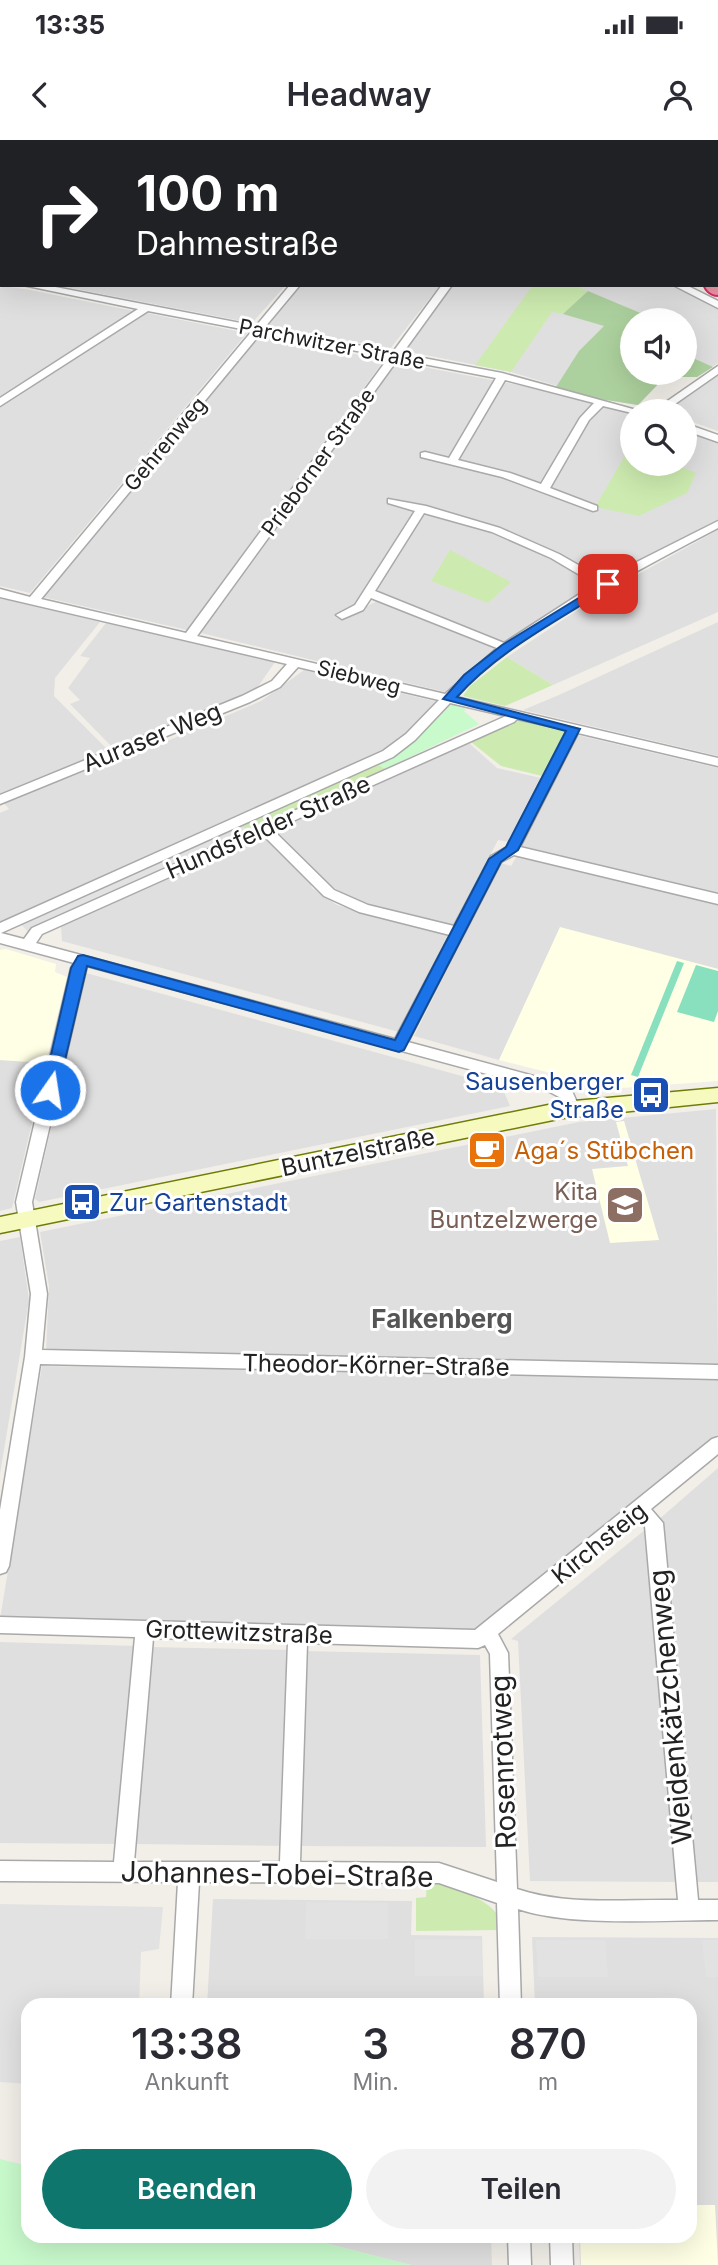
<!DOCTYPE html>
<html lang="de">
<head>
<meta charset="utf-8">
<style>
  :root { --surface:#fff; --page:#f2f2f3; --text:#2b2b33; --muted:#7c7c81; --accent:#0f766e }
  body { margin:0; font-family:Inter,sans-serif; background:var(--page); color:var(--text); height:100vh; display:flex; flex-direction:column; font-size:26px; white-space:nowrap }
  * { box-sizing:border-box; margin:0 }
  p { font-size:23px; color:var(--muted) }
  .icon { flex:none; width:38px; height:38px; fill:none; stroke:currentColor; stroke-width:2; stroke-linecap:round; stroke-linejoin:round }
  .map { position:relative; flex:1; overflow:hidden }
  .details { position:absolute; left:21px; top:1858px; width:676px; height:245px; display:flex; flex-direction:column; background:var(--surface); border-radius:21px; box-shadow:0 7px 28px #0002 }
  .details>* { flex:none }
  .guide { position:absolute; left:0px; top:0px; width:719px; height:147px; box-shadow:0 7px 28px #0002; background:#202124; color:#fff; overflow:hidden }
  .buttons { position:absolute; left:620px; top:168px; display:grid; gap:14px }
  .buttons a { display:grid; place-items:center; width:77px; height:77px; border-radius:50%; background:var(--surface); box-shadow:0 7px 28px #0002; font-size:35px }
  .pin { position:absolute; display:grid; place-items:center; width:60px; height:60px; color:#fff; margin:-30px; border-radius:14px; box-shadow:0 4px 10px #0006 }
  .me { position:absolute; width:77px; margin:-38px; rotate:13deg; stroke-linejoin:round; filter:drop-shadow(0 0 5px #0008) }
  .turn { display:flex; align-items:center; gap:24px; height:147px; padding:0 21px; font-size:32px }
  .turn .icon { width:91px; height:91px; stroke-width:2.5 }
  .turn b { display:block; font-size:49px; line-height:60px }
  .eta { display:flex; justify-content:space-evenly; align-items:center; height:119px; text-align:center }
  .eta b { font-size:42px; font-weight:600; line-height:49px }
  .button { display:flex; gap:14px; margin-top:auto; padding:14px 21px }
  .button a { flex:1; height:80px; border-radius:42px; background:var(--accent); color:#fff; font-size:28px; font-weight:600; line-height:80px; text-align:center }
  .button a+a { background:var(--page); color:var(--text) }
  .status { display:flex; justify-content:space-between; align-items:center; height:49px; padding:0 35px; background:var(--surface); direction:ltr }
  .status svg { height:19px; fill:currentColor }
  header { display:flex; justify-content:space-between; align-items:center; height:91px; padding:0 21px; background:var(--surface); font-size:32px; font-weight:600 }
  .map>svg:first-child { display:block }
  .residential { fill:#e0dfdf; fill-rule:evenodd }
  .education { fill:#ffffe5 }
  .grass { fill:#cdebb0 }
  .forest { fill:#add19e }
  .park { fill:#c8facc }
  .pitch { fill:#88e0be }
  .parking { fill:#e2e2e2 }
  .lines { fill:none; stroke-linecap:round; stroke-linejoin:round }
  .street-casing { stroke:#a9a9a9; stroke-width:3 }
  .secondary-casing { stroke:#707d05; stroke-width:3 }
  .highway-casing { stroke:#dc2a67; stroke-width:32 }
  .street { fill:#fff; fill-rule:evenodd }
  .secondary { fill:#f7fabf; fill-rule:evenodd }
  .highway { stroke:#e892a2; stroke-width:28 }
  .route { fill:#1a73e8; stroke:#114b97; stroke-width:2 }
  .labels { text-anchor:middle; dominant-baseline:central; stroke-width:6; stroke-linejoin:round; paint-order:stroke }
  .far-street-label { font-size:21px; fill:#222; stroke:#fff }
  .street-label { font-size:24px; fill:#222; stroke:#fff }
  .transit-label { font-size:24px; fill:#164399; stroke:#fff; text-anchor:end }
  .food-label { font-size:24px; fill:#c56008; stroke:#fff; text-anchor:start }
  .education-label { font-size:24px; fill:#785e54; stroke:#fff; text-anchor:end }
  .neighbourhood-label { font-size:26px; font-weight:bold; fill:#555; stroke:#fff }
  .near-street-label { font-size:28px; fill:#222; stroke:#fff }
</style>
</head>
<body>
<div class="status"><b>13:35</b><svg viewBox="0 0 49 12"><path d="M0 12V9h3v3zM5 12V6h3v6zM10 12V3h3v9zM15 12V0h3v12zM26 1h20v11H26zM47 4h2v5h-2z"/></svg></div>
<header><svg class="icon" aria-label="back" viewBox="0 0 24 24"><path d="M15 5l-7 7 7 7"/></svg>Headway<svg class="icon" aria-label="person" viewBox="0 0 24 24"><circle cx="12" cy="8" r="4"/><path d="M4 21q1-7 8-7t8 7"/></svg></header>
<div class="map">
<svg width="718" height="2125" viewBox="0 0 718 2125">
  <rect width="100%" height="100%" fill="#f2efe9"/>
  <path class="residential" d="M56,145H286L252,183Z
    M299,145H440L390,209L268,186Z
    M453,145H669L718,168V223L697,237H665L638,265L600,259L511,232L405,211ZM632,180H684V233H632Z
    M3,146L30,150L134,171L0,256V148Z
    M146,173L247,193L30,453L0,446V268Z
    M261,195L384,220L187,490L43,457Z
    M397,222L550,251L632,273V324H684V291L718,304V379L603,441L499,389L392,358L389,361L414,368L416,372L356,466L334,477L342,479L381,459L499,508L445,552L201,493Z
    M718,233V291L684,279V271H667Z
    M425,373L476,385L523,404L598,444L504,504L379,453L377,446Z
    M718,390V472L553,545L507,517L599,456Z
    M0,458L100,482L55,538L54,556L110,612L0,658Z
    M718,482V616L523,570L559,555Z
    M106,483L275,522L255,551L115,610L70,564L80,560L68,548L90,518L80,516Z
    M304,530L438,562L404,600L372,617L0,783V673L9,669L3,662L113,616L120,621L261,561Z
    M577,595L718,628V755L522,706Z
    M469,603L497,628L541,638L509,702L498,700L453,787L373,767L339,751L317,736L272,691Z
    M263,695L309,740L312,748L337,765L448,795L399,892L62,801L61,786Z
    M518,714L718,765V829L560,788L499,920L414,896L501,723L511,726Z
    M86,833L502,947L510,966L39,1062L35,1059Z
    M0,920L46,923L12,1068L0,1071Z
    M716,969L718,1225L46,1211L49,1146L40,1092L579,982Z
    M20,1097L29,1160L0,1334V1101Z
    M42,1226L718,1238V1294L632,1368L528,1447L478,1490L0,1479Z
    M718,1328V1742H694L657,1381Z
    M646,1389L681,1742L530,1741L518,1501L511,1499Z
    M0,1502L138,1506L121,1704L0,1703Z
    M151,1507L292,1510L285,1706L134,1704Z
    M304,1511L480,1515L486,1707L298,1706Z
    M213,1759L412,1761L411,1795L482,1796L484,1865L207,1866Z
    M532,1797L718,1798V2125H580L579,2097L690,2096V1866L535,1865Z
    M301,2097H491L492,2125H411Z"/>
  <path class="education" d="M560,787L718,829V941L621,948L598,945L499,920Z
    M6,809L56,824L55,832L67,837L46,923L0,920V810Z
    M624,981L659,1100L610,1103L592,1029L628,1026L616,982Z
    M690,2065H715L718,2125H581L580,2097L690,2096Z"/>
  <path class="grass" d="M533,145H572L588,151L563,174L552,172L511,232L475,225Z
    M630,307L632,324H675L696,333L687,353L639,376L595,367Z
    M450,410L511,442L488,463L431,441Z
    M507,517L553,545L505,566L463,556L470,546Z
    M520,580L565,591L542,636L501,626L471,602Z
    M379,625L385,629L249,693L241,685Z
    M427,1742C445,1742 486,1758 497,1774C499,1778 500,1785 501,1790L416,1791V1758L426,1757Z"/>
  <path class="forest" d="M588,151L657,180H632V233H684V214L713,227L697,237H665L638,265L600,259L556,247L579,211L604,186L563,174Z"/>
  <path class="park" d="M451,564L466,569L464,571L479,584L385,629L379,625L415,600Z
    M0,2019L28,2026V2096L301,2097L411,2125H0Z"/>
  <path class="pitch" d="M677,821L684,823L638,937L631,935Z
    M696,825L718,831V871L714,882L677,872Z"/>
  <path class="parking" d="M241,685L249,693L28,792L20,783Z
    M306,1762L388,1763V1799H305Z
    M0,1764L163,1767L159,1809L141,1812L139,1865L28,1866V1944L0,1942Z
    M415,1799H481L483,1836H415Z
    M536,1800H605L608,1837H538Z
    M702,1800H718V1837H706Z"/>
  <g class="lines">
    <defs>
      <path id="street" d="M17,0H34L35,2H18Z
        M396,0H414L415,2H397Z
        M556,0H564L555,2Z
        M0,60L2,61V67L0,66Z
        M23,145H45L256,186L290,145H300L265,187L393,212L442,145H452L402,214L502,233L640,271H632V273L603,266L589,280L550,348L597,366V370L593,371L502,337L421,317V313L425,312L449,318L496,238L398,219L197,496L445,554L497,508L371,458L363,470L342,479L336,475L355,465L415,371L388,363V359L426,366L500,388L559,414L603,439L718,381V388C681,407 644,427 609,447C555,479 500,510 456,557L718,618V626L578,593L520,707L718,754V764L514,715L501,722L408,902L556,942L572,951L580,969L577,973H567L561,958L546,950L87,826L32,1062L47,1154L42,1210L718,1225V1239L40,1224L9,1426L6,1432L0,1434V1370L25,1217L31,1154L16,1062L71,828L74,823L0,803V783L383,611L406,594L439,560L298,527L280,547L250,562L0,664V655L242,556L272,541L287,524L0,457V449L30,457L252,191L148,171L0,266V258L138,169ZM261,193L389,217L186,493L41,459ZM505,240L594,263L580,278L541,344L510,333L458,320ZM424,373L492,392L551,418L595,444L504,503L375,451ZM450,563L506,576L32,788L24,799L1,793L393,617L415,600ZM517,579L567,590L507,707L491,716L454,786L368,765L334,750L273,690L514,582ZM263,695L324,756L359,772L450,795L395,899L36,803L42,794Z
        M673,145H686L718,161V168Z
        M718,226V234L665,271H653Z
        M684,283L718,295V302L684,290Z
        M718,1297V1314L651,1369L663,1383L698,1760H718V1780C660,1780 572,1787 518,1769L521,1866H500L497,1763L439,1743L199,1742L192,1866H171L178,1742L0,1741V1721L114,1722L135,1497L0,1493V1477L475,1490L712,1299ZM638,1379L645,1386L678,1760C625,1759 567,1766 517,1749L508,1513L498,1494ZM153,1498L288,1502L280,1722H134ZM307,1503L478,1508L485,1505L490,1514L497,1742L439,1723L300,1722Z
        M508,2096H530L531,2125H509Z
        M550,2096H572L573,2125H551Z"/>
      <path id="secondary" d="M199,0H211L197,2Z
        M2,132V140L0,141V133Z
        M718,948V962L563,978L0,1093V1077L563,962Z"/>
      <path id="highway" d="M718,13V12
        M718,38V36
        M718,114V116
        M718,140V141"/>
    </defs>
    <use href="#street" class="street-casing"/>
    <use href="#secondary" class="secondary-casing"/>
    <use href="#highway" class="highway-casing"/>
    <use href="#street" class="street"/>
    <use href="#secondary" class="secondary"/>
    <use href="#highway" class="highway"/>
  </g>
  <path class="route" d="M608,440L612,441V446C559,480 499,510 457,557L580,589L518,710L501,722L404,910L399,912L87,826L58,950L56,954H45L43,950L71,828L78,816L83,815L395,900L489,719L506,707L566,591L443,559L464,535L502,505Z"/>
  <defs>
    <symbol id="bus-square" viewBox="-11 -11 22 22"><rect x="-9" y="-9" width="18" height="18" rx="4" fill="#1a4fb4" stroke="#fff"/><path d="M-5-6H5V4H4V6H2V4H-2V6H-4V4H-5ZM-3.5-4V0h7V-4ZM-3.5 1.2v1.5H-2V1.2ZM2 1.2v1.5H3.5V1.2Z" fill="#fff"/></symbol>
    <symbol id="cafe-square" viewBox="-11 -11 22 22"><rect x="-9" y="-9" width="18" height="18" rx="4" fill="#e8710a" stroke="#fff"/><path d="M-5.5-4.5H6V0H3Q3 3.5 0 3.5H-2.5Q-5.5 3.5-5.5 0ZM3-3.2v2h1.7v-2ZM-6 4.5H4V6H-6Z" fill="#fff"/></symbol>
    <symbol id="school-square" viewBox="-11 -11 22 22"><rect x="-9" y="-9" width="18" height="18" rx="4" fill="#8d6e63" stroke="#fff"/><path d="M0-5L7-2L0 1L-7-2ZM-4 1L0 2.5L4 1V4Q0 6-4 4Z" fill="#fff"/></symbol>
  </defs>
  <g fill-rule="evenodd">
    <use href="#bus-square" x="629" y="933" width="44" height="44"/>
    <use href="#cafe-square" x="465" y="988" width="44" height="44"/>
    <use href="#bus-square" x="60" y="1040" width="44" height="44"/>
    <use href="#school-square" x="603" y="1043" width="44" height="44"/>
  </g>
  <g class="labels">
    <g class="far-street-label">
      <text transform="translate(332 204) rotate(11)">Parchwitzer Straße</text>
      <text transform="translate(165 304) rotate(-50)">Gehrenweg</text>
      <text transform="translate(318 322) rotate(-54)">Prieborner Straße</text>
      <text transform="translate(359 537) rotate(14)">Siebweg</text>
    </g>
    <g class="street-label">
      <text transform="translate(152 597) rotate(-22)">Auraser Weg</text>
      <text transform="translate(268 687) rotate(-24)">Hundsfelder Straße</text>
      <text transform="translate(358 1012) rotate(-12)">Buntzelstraße</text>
      <text transform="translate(376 1225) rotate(1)">Theodor-Körner-Straße</text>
      <text transform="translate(599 1403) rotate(-39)">Kirchsteig</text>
      <text transform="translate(239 1492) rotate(2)">Grottewitzstraße</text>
    </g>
    <g class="transit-label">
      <text x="624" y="941">Sausenberger<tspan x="624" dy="28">Straße</tspan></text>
      <text x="109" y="1062" text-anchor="start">Zur Gartenstadt</text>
    </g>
    <g class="food-label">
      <text x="514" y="1010">Aga´s Stübchen</text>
    </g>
    <g class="education-label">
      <text x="598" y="1051">Kita<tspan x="598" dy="28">Buntzelzwerge</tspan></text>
    </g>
    <g class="neighbourhood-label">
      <text x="442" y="1178">Falkenberg</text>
    </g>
    <g class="near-street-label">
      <text transform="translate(670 1567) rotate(-95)">Weidenkätzchenweg</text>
      <text transform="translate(503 1622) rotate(-92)">Rosenrotweg</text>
      <text transform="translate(277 1734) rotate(1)">Johannes-Tobei-Straße</text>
    </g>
  </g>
</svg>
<div class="buttons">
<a><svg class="icon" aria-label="sound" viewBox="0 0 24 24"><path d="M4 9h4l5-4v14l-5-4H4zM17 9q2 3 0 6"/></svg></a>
<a><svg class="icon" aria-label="search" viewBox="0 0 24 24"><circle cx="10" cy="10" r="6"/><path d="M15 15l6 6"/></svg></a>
</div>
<div class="pin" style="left:608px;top:444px;background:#d93025"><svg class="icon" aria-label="arrive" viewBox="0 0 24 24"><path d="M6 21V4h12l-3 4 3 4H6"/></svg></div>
<svg class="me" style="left:50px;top:950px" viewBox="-20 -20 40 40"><circle r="17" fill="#1a73e8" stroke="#fff" stroke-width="3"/><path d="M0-11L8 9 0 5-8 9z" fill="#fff"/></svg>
<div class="guide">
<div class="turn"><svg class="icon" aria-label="right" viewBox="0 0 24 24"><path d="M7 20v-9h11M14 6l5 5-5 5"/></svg><div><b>100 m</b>Dahmestraße</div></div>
</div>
<section class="details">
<div class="eta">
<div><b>13:38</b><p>Ankunft</p></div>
<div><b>3</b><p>Min.</p></div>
<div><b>870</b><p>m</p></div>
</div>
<div class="button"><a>Beenden</a><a>Teilen</a></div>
</section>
</div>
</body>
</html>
